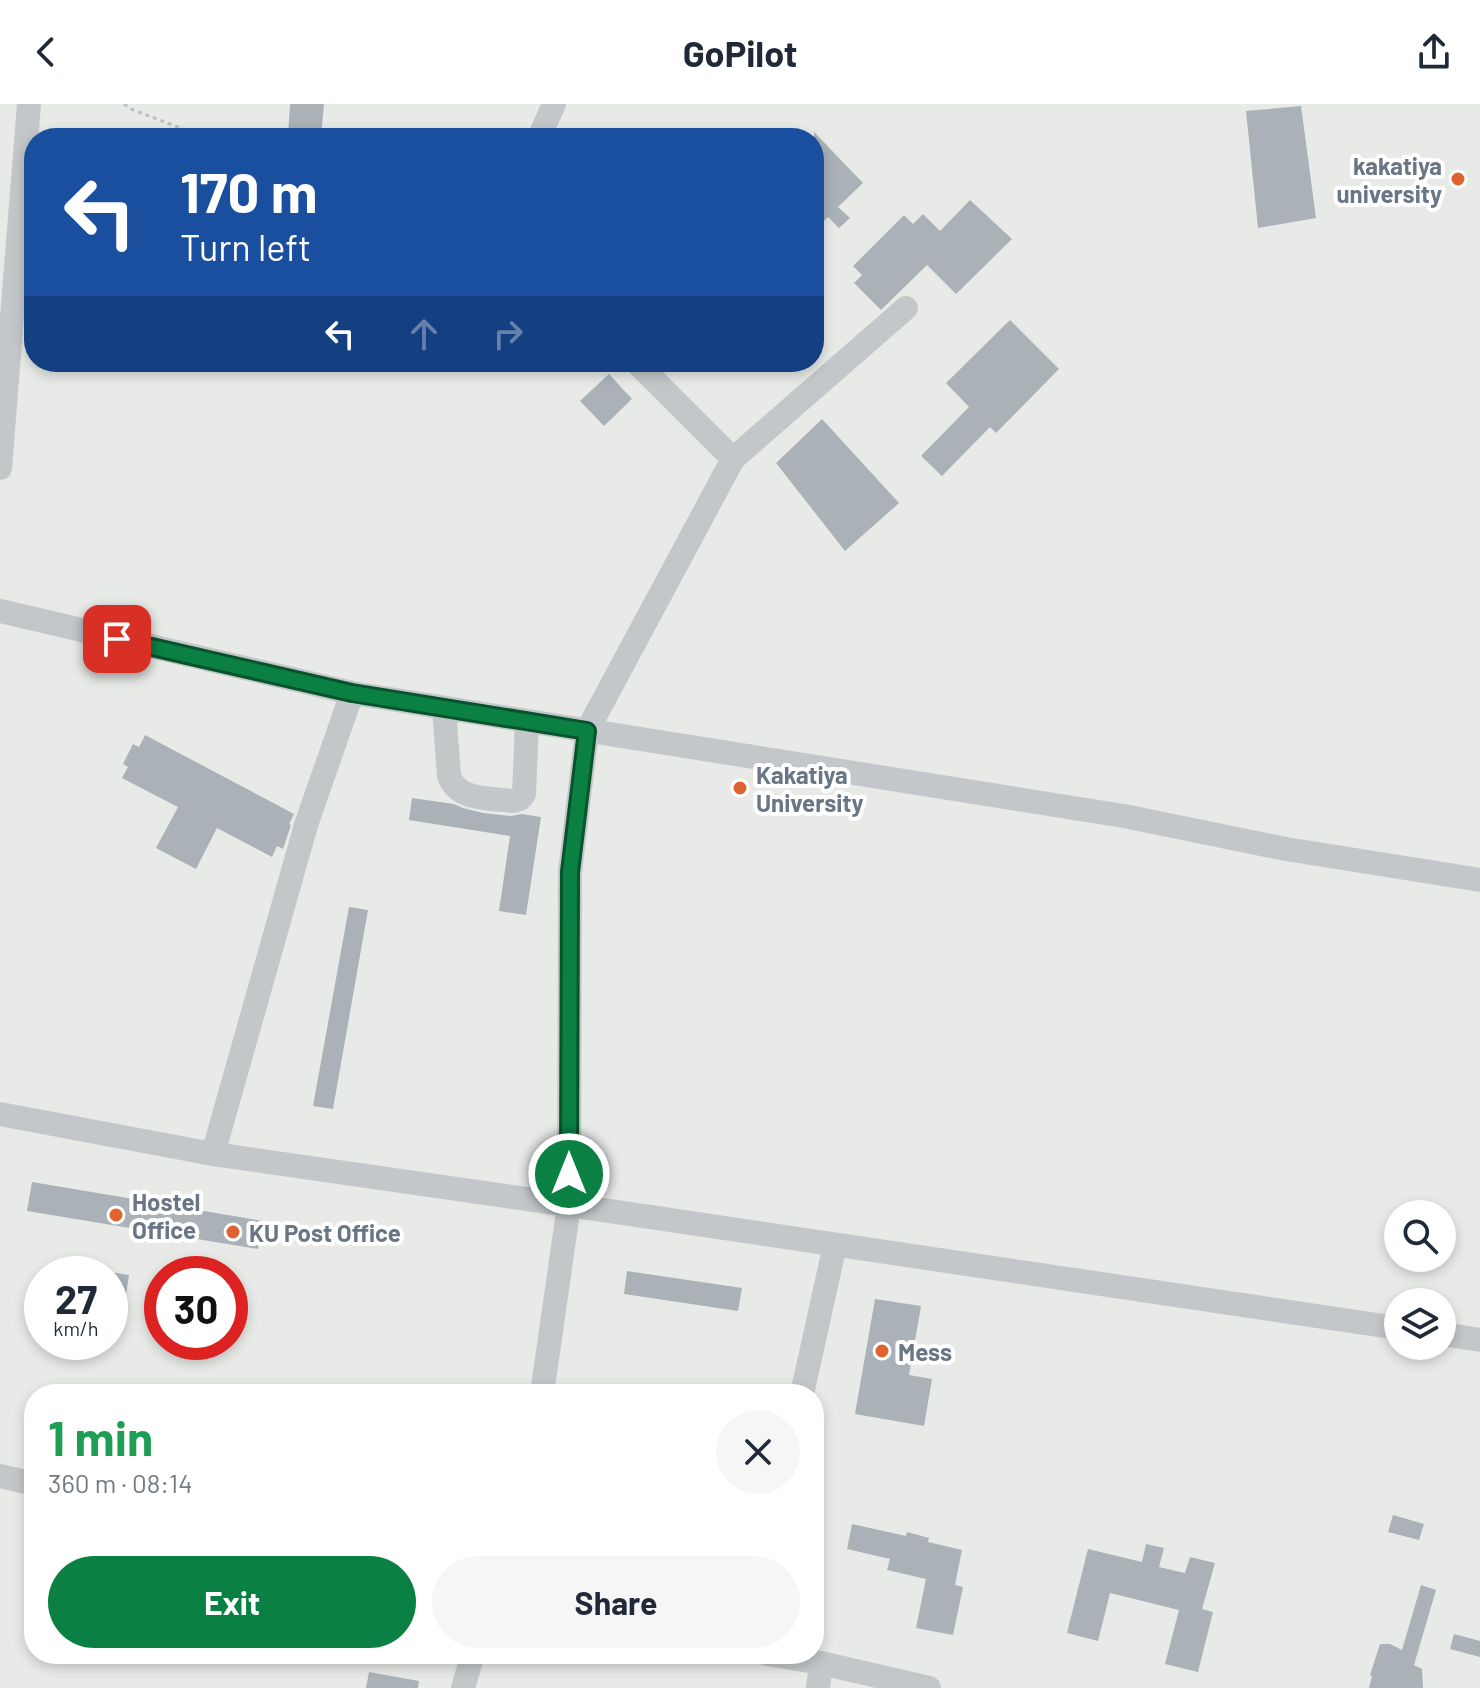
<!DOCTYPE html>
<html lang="en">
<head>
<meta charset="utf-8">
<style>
  :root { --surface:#fff; --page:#f6f6f7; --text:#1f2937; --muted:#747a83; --accent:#0b8043 }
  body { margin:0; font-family:Barlow,sans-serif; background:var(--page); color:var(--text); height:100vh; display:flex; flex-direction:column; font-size:30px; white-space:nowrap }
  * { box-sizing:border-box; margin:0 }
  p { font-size:26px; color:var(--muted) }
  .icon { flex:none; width:44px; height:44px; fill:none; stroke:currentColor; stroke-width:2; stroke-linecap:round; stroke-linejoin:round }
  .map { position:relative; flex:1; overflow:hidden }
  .sheet { position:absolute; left:24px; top:1280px; width:800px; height:280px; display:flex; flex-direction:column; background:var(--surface); border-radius:32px; box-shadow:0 4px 12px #0003 }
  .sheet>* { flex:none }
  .hud { position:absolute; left:24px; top:24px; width:800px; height:244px; border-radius:32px; box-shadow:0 4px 12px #0003; background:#1a4fa0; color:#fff; overflow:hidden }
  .fabs { position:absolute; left:1384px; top:1096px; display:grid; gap:16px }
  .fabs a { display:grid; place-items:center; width:72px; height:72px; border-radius:50%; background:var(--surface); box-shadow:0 4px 12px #0003; font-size:40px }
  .speed { position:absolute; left:24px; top:1152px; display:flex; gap:16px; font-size:40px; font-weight:700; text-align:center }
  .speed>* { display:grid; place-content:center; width:104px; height:104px; border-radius:50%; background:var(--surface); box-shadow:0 4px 12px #0003; line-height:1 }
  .speed small { font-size:20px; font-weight:400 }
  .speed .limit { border:12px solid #d22; background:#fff; color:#111 }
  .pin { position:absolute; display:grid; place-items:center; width:68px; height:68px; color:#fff; margin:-34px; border-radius:16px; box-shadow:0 4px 12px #0006 }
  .me { position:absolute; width:88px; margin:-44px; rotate:0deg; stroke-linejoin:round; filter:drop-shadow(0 0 6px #0008) }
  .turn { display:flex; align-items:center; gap:28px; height:168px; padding:0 24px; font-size:36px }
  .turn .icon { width:104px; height:104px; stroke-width:2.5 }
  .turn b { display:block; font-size:56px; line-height:68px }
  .lanes { display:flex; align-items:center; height:76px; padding:0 24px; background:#0003; justify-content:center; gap:40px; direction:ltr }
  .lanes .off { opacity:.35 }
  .round { display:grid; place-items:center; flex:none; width:84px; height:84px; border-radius:42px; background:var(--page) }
  .head { display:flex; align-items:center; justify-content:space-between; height:136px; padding:0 24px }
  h1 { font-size:48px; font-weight:700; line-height:60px; color:#1e9e55 }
  .action { display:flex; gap:16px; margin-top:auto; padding:16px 24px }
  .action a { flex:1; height:92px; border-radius:48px; background:var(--accent); color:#fff; font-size:32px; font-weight:700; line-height:92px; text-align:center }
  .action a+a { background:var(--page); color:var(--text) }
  header { display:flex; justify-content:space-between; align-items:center; height:104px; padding:0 24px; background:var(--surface); font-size:36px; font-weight:700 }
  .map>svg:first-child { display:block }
  .built { fill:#e8eae8; fill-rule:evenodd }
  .building { fill:#aab2b7 }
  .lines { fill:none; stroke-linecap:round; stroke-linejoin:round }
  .path { stroke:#bdbfc1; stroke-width:3; stroke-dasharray:4 4; stroke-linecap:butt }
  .minor { stroke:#c3c7ca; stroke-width:24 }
  .route-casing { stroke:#07532c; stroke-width:20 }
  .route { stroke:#0b8043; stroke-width:14 }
  .poi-dot { fill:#de632f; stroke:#fff; stroke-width:3 }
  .labels { text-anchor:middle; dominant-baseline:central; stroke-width:8; stroke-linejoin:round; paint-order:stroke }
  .poi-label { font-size:24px; font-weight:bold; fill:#687685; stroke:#fff; text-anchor:start }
</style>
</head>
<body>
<header><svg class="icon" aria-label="back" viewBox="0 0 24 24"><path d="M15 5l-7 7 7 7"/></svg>GoPilot<svg class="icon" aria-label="share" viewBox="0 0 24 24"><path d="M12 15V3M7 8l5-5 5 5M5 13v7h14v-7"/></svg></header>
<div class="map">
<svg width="1480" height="1584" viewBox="0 0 1480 1584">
  <rect width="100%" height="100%" fill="#f8f8f5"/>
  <path class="built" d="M0,0H1480V1584H0ZM34,34H814V258H34ZM1398,1110H1442V1154H1398ZM42,1170H110V1238H42ZM162,1170H230V1238H162ZM1398,1198H1442V1242H1398ZM34,1290H814V1550H34Z"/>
  <path class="building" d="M290,0H324L321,33L288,31Z
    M1301,2L1316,114L1258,124L1246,7Z
    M814,28L863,79L838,103L850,114L839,124L828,113L814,127Z
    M970,96L1012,135L956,190L927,161L881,206L854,179L862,171L853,162L904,111L913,120L923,110L940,127Z
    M1010,216L1059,265L996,329L990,323L942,372L921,352L969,303L946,279Z
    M609,270L632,295L604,322L580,297Z
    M822,315L899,399L845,447L776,359Z
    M145,631L294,710L289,720L291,721L283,745L277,742L272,753L217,724L196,765L156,744L178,703L122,674L128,663L123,660L133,640L139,643Z
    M412,694L454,700L463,704L483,709L511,712L522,710L541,713L526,811L499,807L510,732L409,716Z
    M349,803L368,806L333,1005L313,1002Z
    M32,1078L169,1101L171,1091L188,1094L186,1104L263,1117L258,1145L27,1107Z
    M627,1167L742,1184L738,1207L624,1190Z
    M110,1168L129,1171L123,1211L110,1209Z
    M875,1195L921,1202L909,1271L932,1275L924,1322L855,1310Z
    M1393,1411L1424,1420L1419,1436L1388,1428Z
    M852,1420L906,1432L907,1428L929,1434L928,1438L962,1446L955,1481L963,1483L953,1531L916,1524L926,1475L887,1466L890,1455L847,1445Z
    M1146,1440L1164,1444L1159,1463L1185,1469L1190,1453L1215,1459L1202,1505L1213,1508L1198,1568L1165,1560L1179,1506L1110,1489L1098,1537L1067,1529L1088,1445L1142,1458Z
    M1421,1481L1436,1486L1414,1561L1422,1565L1423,1584H1369L1372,1572L1370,1571L1380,1540H1390L1402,1546Z
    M1454,1530L1480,1537V1553L1450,1545Z
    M369,1568L419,1577L418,1584H366Z"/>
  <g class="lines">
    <path class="path" d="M124,0L133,6L207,34"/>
    <path class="minor" d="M539,34L554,0
      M636,258L733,355
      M0,364L29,0
      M0,507L352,589L1124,712L1286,745L1480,776
      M444,604L449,672C458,697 490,694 513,697L520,695L524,690L527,618
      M0,1010L213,1050L569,1101L1398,1224
      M213,1050L306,721L352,589
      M1442,1230L1480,1236
      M542,1290L569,1101L570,768L587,627L733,355L906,204
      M802,1290L835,1141
      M0,1372L34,1380
      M767,1550L821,1559L929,1584
      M463,1584L473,1550
      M818,1584L821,1559"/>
  </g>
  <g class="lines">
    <defs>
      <path id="route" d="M117,535L352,589L587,627L570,768L569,1070"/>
    </defs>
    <use href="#route" class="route-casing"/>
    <use href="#route" class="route"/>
  </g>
  <g class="poi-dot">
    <circle cx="1458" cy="75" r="8"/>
    <circle cx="740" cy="684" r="8"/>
    <circle cx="116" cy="1111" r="8"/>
    <circle cx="233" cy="1128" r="8"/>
    <circle cx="882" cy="1247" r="8"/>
  </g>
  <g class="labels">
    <g class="poi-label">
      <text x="1442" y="61" text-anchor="end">kakatiya<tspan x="1442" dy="28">university</tspan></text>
      <text x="756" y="670">Kakatiya<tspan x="756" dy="28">University</tspan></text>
      <text x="132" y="1097">Hostel<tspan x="132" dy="28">Office</tspan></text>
      <text x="249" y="1128">KU Post Office</text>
      <text x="898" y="1247">Mess</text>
    </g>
  </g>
</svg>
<div class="fabs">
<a><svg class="icon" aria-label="search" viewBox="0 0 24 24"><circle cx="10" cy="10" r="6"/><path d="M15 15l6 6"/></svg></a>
<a><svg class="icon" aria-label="layers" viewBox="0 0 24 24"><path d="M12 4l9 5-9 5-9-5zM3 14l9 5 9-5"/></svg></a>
</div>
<div class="speed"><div>27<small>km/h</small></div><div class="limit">30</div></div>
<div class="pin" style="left:117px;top:535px;background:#d93025"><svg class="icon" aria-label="arrive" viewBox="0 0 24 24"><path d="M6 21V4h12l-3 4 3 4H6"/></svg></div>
<svg class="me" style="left:569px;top:1070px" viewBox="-20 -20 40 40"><circle r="17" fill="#0b8043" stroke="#fff" stroke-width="3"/><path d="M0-11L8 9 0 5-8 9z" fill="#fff"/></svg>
<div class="hud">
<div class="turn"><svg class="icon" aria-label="left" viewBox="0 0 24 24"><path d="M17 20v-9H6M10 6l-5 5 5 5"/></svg><div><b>170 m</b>Turn left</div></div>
<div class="lanes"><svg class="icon" aria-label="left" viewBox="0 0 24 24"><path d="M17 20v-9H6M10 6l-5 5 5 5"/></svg><svg class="icon off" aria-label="ahead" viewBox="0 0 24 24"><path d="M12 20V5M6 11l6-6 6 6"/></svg><svg class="icon off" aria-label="right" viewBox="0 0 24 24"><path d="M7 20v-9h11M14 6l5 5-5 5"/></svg></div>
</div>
<section class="sheet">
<div class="head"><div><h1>1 min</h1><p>360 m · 08:14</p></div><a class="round"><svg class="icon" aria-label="close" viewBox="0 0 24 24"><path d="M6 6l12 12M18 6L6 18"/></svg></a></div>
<div class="action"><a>Exit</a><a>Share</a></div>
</section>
</div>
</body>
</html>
